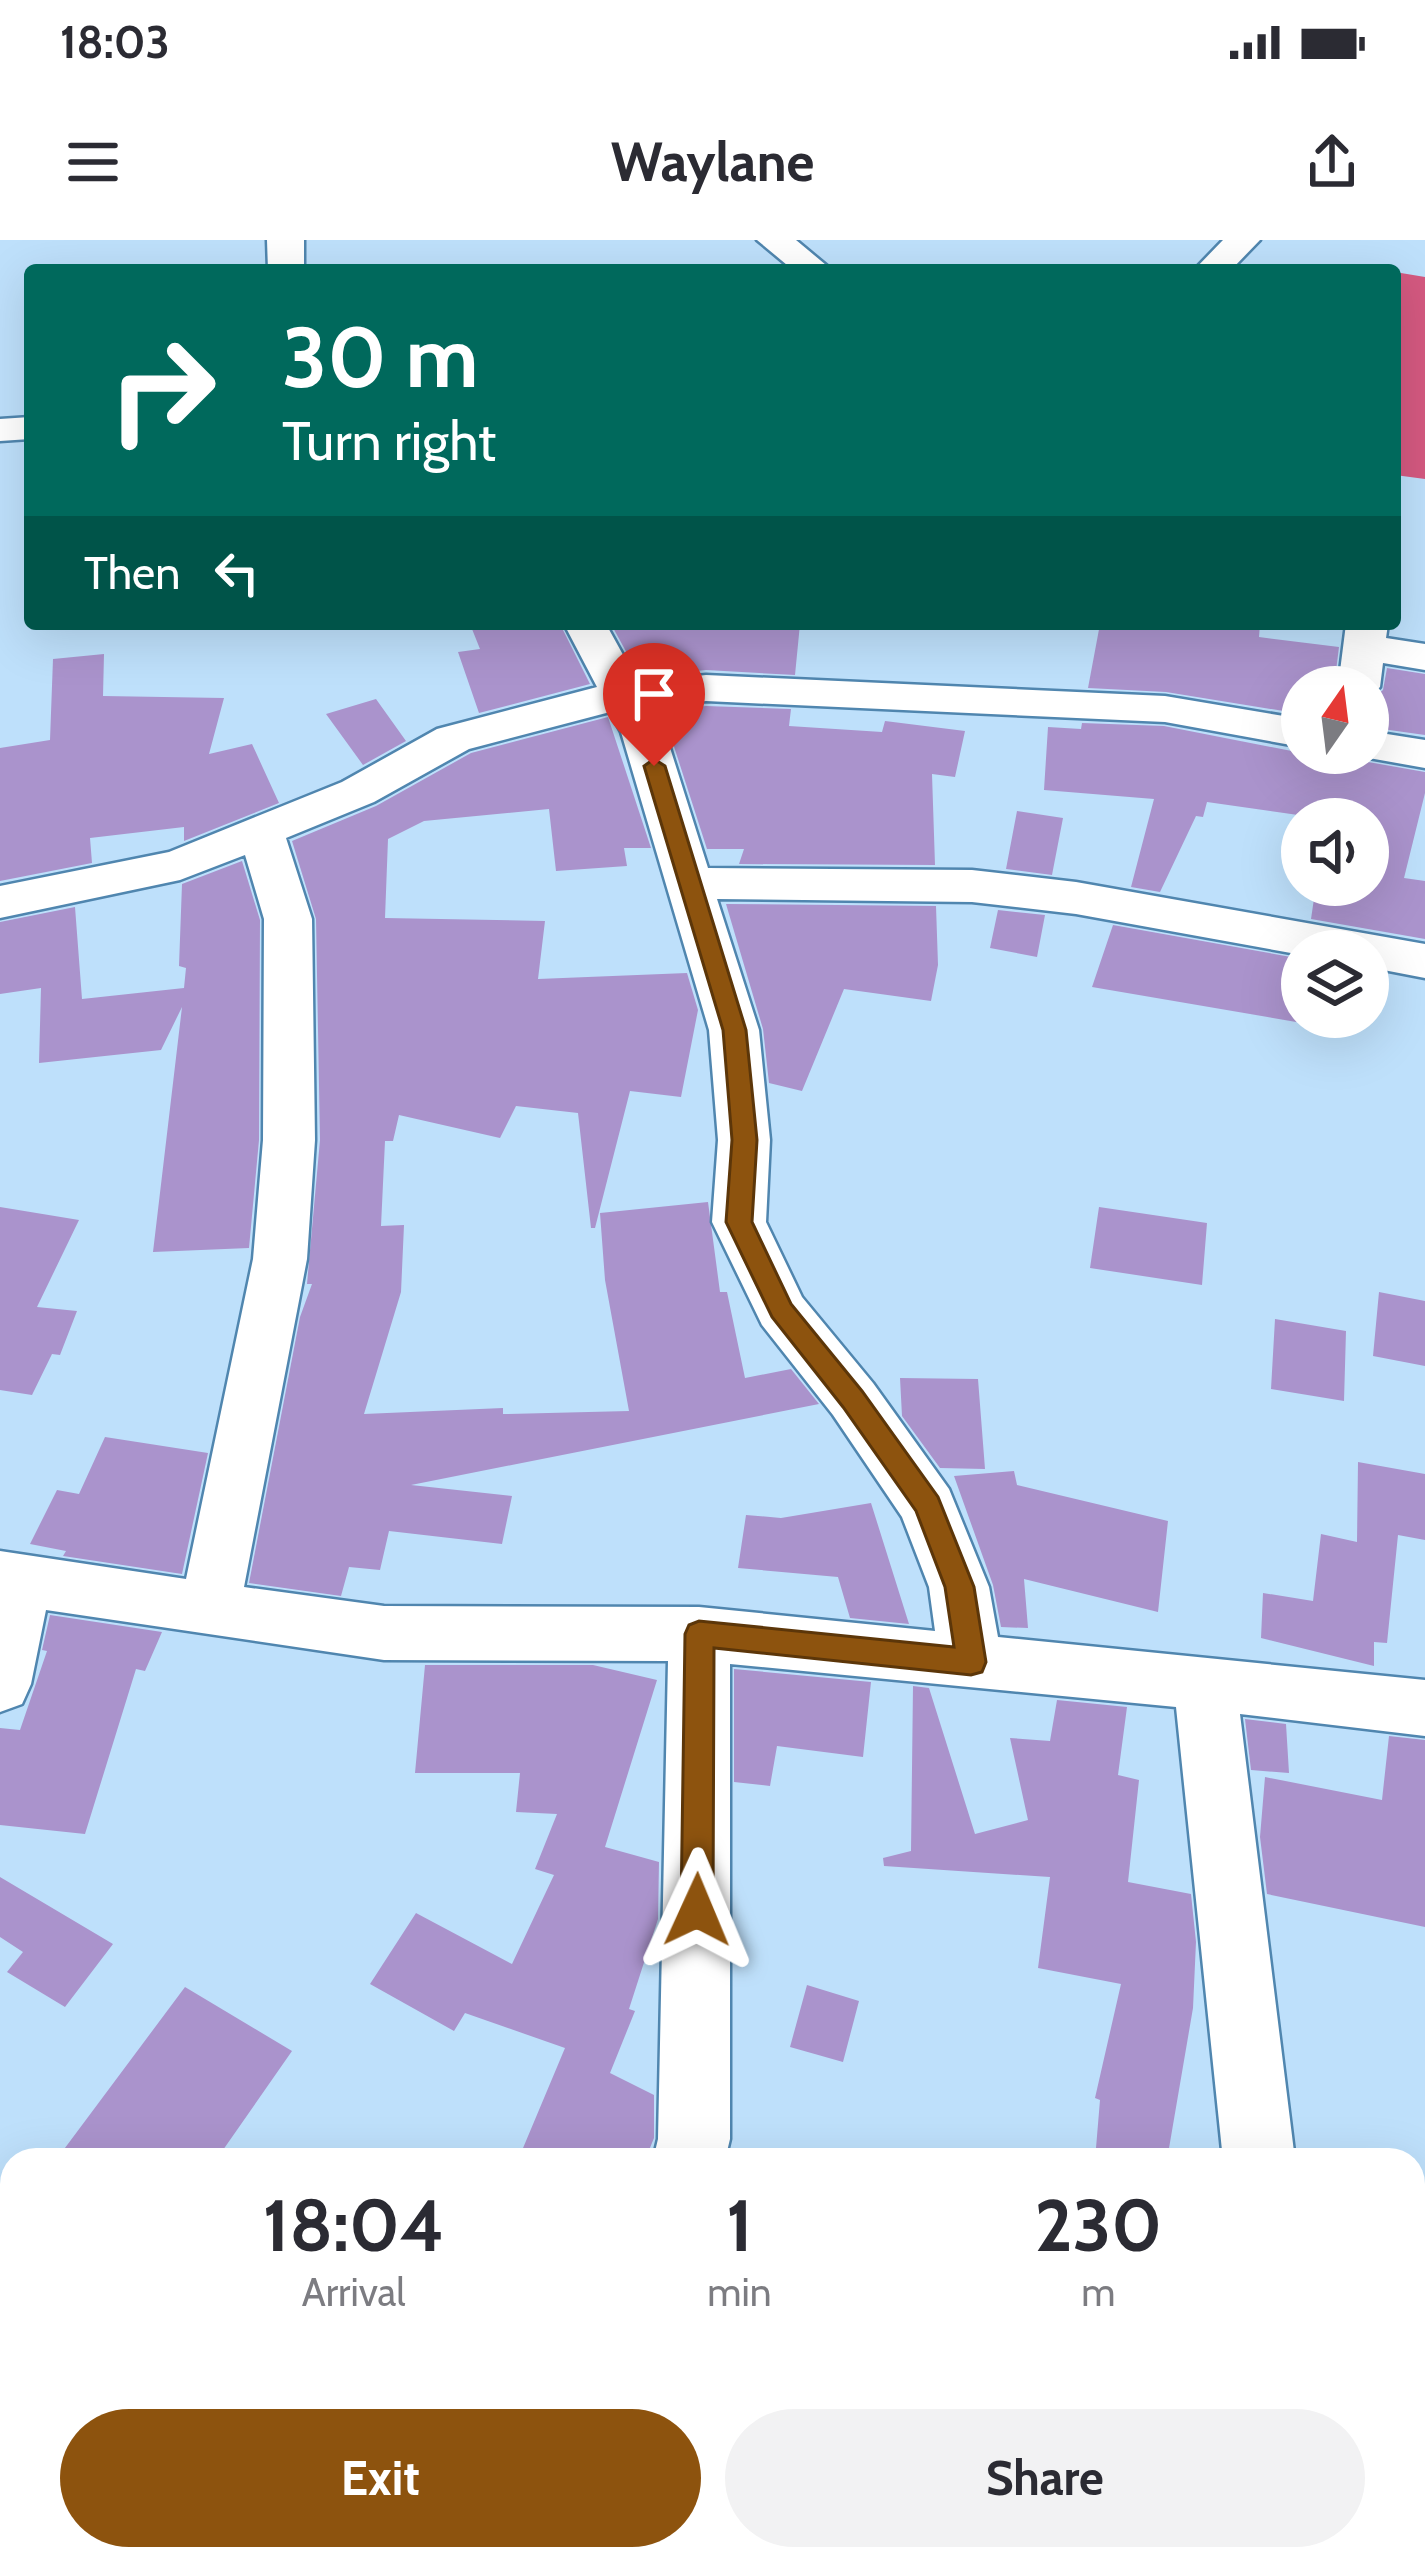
<!DOCTYPE html>
<html lang="en">
<head>
<meta charset="utf-8">
<style>
  :root { --surface:#fff; --page:#f2f2f3; --text:#2b2b33; --muted:#7c7c81; --accent:#8d530e }
  body { margin:0; font-family:Cabin,sans-serif; background:var(--page); color:var(--text); height:100vh; display:flex; flex-direction:column; font-size:45px; white-space:nowrap }
  * { box-sizing:border-box; margin:0 }
  p { font-size:39px; color:var(--muted) }
  .icon { flex:none; width:66px; height:66px; fill:none; stroke:currentColor; stroke-width:2; stroke-linecap:round; stroke-linejoin:round }
  .map { position:relative; flex:1; overflow:hidden }
  .side { position:absolute; left:0px; top:1908px; width:1425px; height:423px; display:flex; flex-direction:column; background:var(--surface); border-radius:36px 36px 0 0; box-shadow:0 12px 48px #0002 }
  .side>* { flex:none }
  .banner { position:absolute; left:24px; top:24px; width:1377px; height:366px; border-radius:12px; box-shadow:0 12px 48px #0002; background:#00695c; color:#fff; overflow:hidden }
  .needle { width:78px; rotate:14deg }
  .fabs { position:absolute; left:1281px; top:426px; display:grid; gap:24px }
  .fabs a { display:grid; place-items:center; width:108px; height:108px; border-radius:50%; background:var(--surface); box-shadow:0 12px 48px #0002; font-size:60px }
  .pin { position:absolute; display:grid; place-items:center; width:102px; height:102px; color:#fff; margin:-123px -51px; border-radius:50% 50% 50% 0; rotate:-45deg; box-shadow:0 0 12px #0007 }
  .pin .icon { rotate:45deg }
  .me { position:absolute; width:132px; margin:-66px; rotate:1deg; stroke-linejoin:round; filter:drop-shadow(0 0 9px #0008) }
  .turn { display:flex; align-items:center; gap:42px; height:252px; padding:0 60px; font-size:54px }
  .turn .icon { width:156px; height:156px; stroke-width:2.5 }
  .turn b { display:block; font-size:84px; line-height:102px }
  .then { display:flex; align-items:center; height:114px; padding:0 60px; background:#0003; gap:24px; font-size:45px }
  .eta { display:flex; justify-content:space-evenly; align-items:center; height:204px; text-align:center }
  .eta b { font-size:72px; font-weight:700; line-height:84px }
  .button { display:flex; gap:24px; margin-top:auto; padding:24px 60px }
  .button a { flex:1; height:138px; border-radius:72px; background:var(--accent); color:#fff; font-size:48px; font-weight:700; line-height:138px; text-align:center }
  .button a+a { background:var(--page); color:var(--text) }
  .status { display:flex; justify-content:space-between; align-items:center; height:84px; padding:0 60px; background:var(--surface); direction:ltr }
  .status svg { height:33px; fill:currentColor }
  header { display:flex; justify-content:space-between; align-items:center; height:156px; padding:0 60px; background:var(--surface); font-size:54px; font-weight:700 }
  .map>svg:first-child { display:block }
  .water { fill:#d45980 }
  .building { fill:#aa93cc }
  .lines { fill:none; stroke-linecap:round; stroke-linejoin:round }
  .street-casing { stroke:#5086af; stroke-width:5 }
  .street { fill:#fff; fill-rule:evenodd }
  .route { fill:#8d530e; stroke:#5c3609; stroke-width:3 }
</style>
</head>
<body>
<div class="status"><b>18:03</b><svg viewBox="0 0 49 12"><path d="M0 12V9h3v3zM5 12V6h3v6zM10 12V3h3v9zM15 12V0h3v12zM26 1h20v11H26zM47 4h2v5h-2z"/></svg></div>
<header><svg class="icon" aria-label="menu" viewBox="0 0 24 24"><path d="M4 6h16M4 12h16M4 18h16"/></svg>Waylane<svg class="icon" aria-label="share" viewBox="0 0 24 24"><path d="M12 15V3M7 8l5-5 5 5M5 13v7h14v-7"/></svg></header>
<div class="map">
<svg width="1425" height="2329" viewBox="0 0 1425 2329">
  <rect width="100%" height="100%" fill="#bee0fb"/>
  <path class="water" d="M1395,32L1425,37V239L1395,235Z"/>
  <path class="building" d="M502,384H560L590,444L479,473L458,412L480,409L472,389Z
    M611,384H800L795,435L706,430L640,437Z
    M1100,384H1260L1259,397L1339,407L1334,447H1302V474L1166,452L1088,448Z
    M104,414L103,456L224,458L209,514L252,504L279,563L184,601V587L90,598L92,623L0,641V508L50,500L53,419Z
    M1387,428L1425,434V495L1368,487V462L1383,450Z
    M376,459L406,501L363,525L326,474Z
    M706,466L791,469L789,486L882,492L885,481L965,491L955,537L932,534L935,625L739,624L744,609H707L669,491L658,471Z
    M608,477L651,608H624L627,626L556,631L549,569L424,581L388,599L385,678L545,681L538,739L687,733L698,770L681,857L630,851L595,988H591L578,873L516,866L500,898L399,875L393,901H385L381,986L404,985L401,1052L364,1174L503,1168V1174L629,1171L605,1040L600,973L708,962L720,1052H727L745,1138L791,1129L819,1164L411,1245L512,1256L502,1304L389,1291L380,1330L349,1327L341,1356L249,1343L300,1077L312,1044H307L320,900L316,679L292,601L376,566L471,513Z
    M1082,483L1164,486L1302,513H1348L1351,519L1425,532V553L1404,638L1425,641V699L1311,679L1316,645H1368V579H1326L1207,562L1203,577L1196,576L1160,652L1131,647L1154,559L1044,550L1048,487L1081,489Z
    M1017,571L1063,578L1052,635L1006,629Z
    M242,621L260,680L259,900L249,1008L153,1012L182,767L161,810L39,823L41,748L0,754V682L75,667L82,759L184,748L186,728L179,726L182,644Z
    M726,664L936,666L938,725L931,761L844,749L802,851L769,843L763,789Z
    M998,670L1045,675L1037,717L990,708Z
    M1113,685L1302,719V783L1092,747Z
    M0,967L79,980L37,1067L77,1071L60,1115L52,1114L32,1155L0,1150Z
    M1099,967L1207,983L1202,1045L1090,1028Z
    M1379,1052L1425,1061V1126L1373,1116Z
    M1275,1079L1346,1091L1344,1161L1271,1149Z
    M900,1138L978,1139L985,1229L940,1228L902,1176Z
    M105,1197L208,1213L182,1334L63,1316L66,1311L30,1304L57,1250L79,1254Z
    M1358,1222L1425,1234V1300L1398,1295L1387,1403L1374,1402V1426L1261,1398L1263,1353L1313,1361L1321,1294L1357,1302Z
    M1014,1231L1017,1245L1168,1281L1158,1372L1024,1339L1028,1388L1001,1387L993,1345L954,1236Z
    M871,1263L909,1384L850,1378L838,1337L738,1328L746,1275L781,1278Z
    M50,1375L162,1392L145,1431L136,1429L85,1594L0,1585V1488L20,1490L47,1411L42,1410Z
    M425,1425H593L657,1440L605,1607L659,1622L658,1679L629,1769L635,1771L610,1833L654,1855V1898L645,1920H518L565,1808L465,1773L454,1791L370,1744L416,1673L512,1724L554,1635L535,1629L557,1574L516,1572L520,1533H415Z
    M734,1429L871,1442L863,1517L777,1506L770,1546L734,1542Z
    M913,1446L929,1448L975,1594L1028,1580L1010,1498L1050,1501L1057,1460L1127,1467L1118,1535L1139,1540L1128,1642L1191,1654L1196,1702L1193,1768L1167,1920H1095L1100,1860L1095,1858L1121,1744L1038,1728L1050,1637L884,1626L883,1618L911,1611Z
    M1245,1479L1286,1484L1289,1533L1251,1530Z
    M1389,1496L1425,1500V1687L1267,1654L1260,1597L1265,1537L1382,1560Z
    M0,1637L113,1704L65,1767L7,1732L23,1712L0,1697Z
    M807,1745L859,1761L843,1822L790,1807Z
    M185,1747L292,1811L216,1920H56Z"/>
  <g class="lines">
    <defs>
      <path id="street" d="M267,0H304V30H268Z
        M757,0H796L832,30H793Z
        M1223,0H1260L1231,30H1194Z
        M30,177V199L0,201V179Z
        M564,384H606L638,442L706,435L1165,456L1302,479V507L1165,482L706,461L651,467L665,492L708,628L972,630L1076,642L1425,704V738L1368,727V711H1302V715L1076,674L972,662L717,659L759,790L770,900L766,982L802,1057L873,1143L949,1249L989,1347L998,1397L1425,1440V1496L1240,1474L1295,1920H1223L1176,1467L730,1424V1899L725,1920H653L658,1899L668,1421L384,1420L46,1370L31,1444L22,1464L0,1472V1311L186,1339L253,1019L263,900L264,679L245,615L180,640L0,678V646L169,612L342,542L437,489L597,447ZM610,472L621,492L709,790L718,900L712,982L762,1085L833,1175L902,1277L929,1347L935,1391L699,1367L384,1366L244,1347L307,1019L315,900L312,679L286,598L374,562L469,509Z
        M1346,384H1388L1386,398L1425,404V430L1383,423L1380,447L1368,458V447H1338Z
        M1368,491L1425,500V528L1352,515L1368,513Z
        M0,2036L12,2040V2120L0,2115Z
        M1413,2250L1425,2255V2329H1406L1387,2319H1413Z
        M261,2319H349L353,2329H265Z
        M478,2319H559L555,2329H474Z
        M1251,2319H1331L1330,2329H1250Z"/>
    </defs>
    <use href="#street" class="street-casing"/>
    <use href="#street" class="street"/>
  </g>
  <path class="route" d="M654,519L665,526L746,790L757,900L752,982L791,1064L862,1151L938,1257L974,1347L986,1422L982,1432L971,1435L714,1408L713,1670L708,1680L697,1685L685,1680L681,1670L685,1394L689,1385L699,1381L954,1407L945,1347L916,1271L843,1167L772,1077L726,982L732,900L723,790L644,526Z"/>
</svg>
<div class="fabs">
<a><svg class="needle" viewBox="-14 -14 28 28"><path d="M0-13l5 13h-10z" fill="#e53935"/><path d="M0 13l5-13h-10z" fill="#7c7c81"/></svg></a>
<a><svg class="icon" aria-label="sound" viewBox="0 0 24 24"><path d="M4 9h4l5-4v14l-5-4H4zM17 9q2 3 0 6"/></svg></a>
<a><svg class="icon" aria-label="layers" viewBox="0 0 24 24"><path d="M12 4l9 5-9 5-9-5zM3 14l9 5 9-5"/></svg></a>
</div>
<div class="pin" style="left:654px;top:526px;background:#d93025"><svg class="icon" aria-label="arrive" viewBox="0 0 24 24"><path d="M6 21V4h12l-3 4 3 4H6"/></svg></div>
<svg class="me" style="left:697px;top:1670px" viewBox="-20 -20 40 40"><path d="M0-17L14 15 0 8-14 15z" fill="#8d530e" stroke="#fff" stroke-width="4"/></svg>
<div class="banner">
<div class="turn"><svg class="icon" aria-label="right" viewBox="0 0 24 24"><path d="M7 20v-9h11M14 6l5 5-5 5"/></svg><div><b>30 m</b>Turn right</div></div>
<div class="then">Then<svg class="icon" aria-label="left" viewBox="0 0 24 24"><path d="M17 20v-9H6M10 6l-5 5 5 5"/></svg></div>
</div>
<section class="side">
<div class="eta">
<div><b>18:04</b><p>Arrival</p></div>
<div><b>1</b><p>min</p></div>
<div><b>230</b><p>m</p></div>
</div>
<div class="button"><a>Exit</a><a>Share</a></div>
</section>
</div>
</body>
</html>
